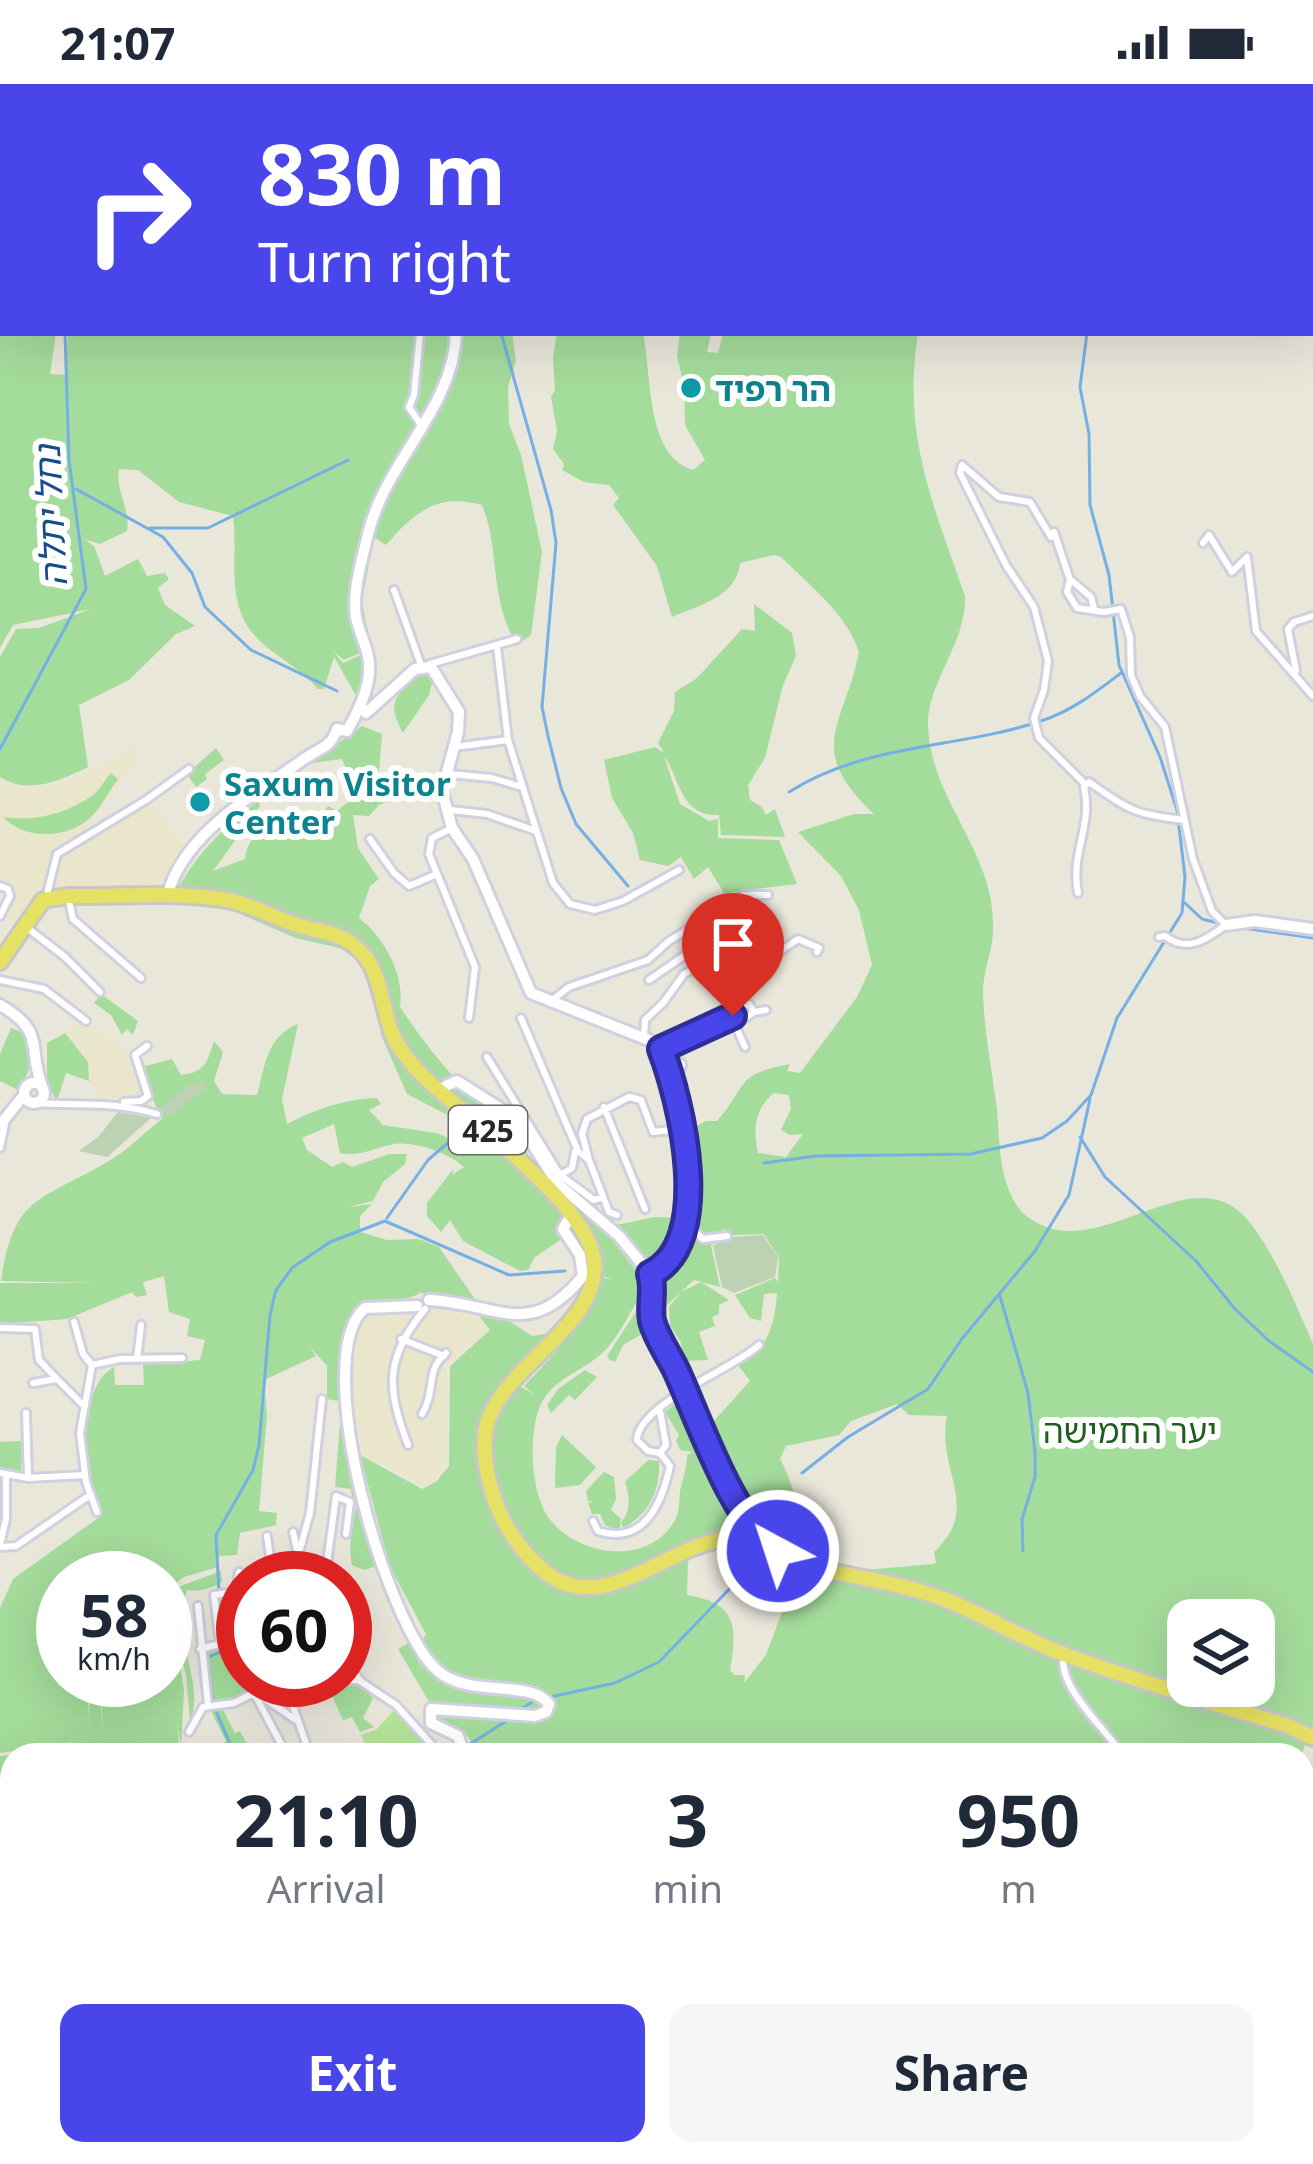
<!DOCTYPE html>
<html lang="en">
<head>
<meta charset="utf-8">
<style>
  :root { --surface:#fff; --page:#f6f6f7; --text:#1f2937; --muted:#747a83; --accent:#4846eb }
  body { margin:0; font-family:"Noto Sans","Noto Sans Hebrew",sans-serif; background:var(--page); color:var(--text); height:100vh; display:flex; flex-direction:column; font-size:45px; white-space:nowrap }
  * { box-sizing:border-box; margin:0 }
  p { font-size:39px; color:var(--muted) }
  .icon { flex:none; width:66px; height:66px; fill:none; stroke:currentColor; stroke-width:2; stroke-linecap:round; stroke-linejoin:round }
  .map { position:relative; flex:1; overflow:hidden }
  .side { position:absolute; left:0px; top:1659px; width:1314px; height:423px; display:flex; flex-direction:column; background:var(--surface); border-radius:36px 36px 0 0; box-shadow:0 12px 48px #0002 }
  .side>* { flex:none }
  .top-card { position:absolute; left:0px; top:0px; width:1314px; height:252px; box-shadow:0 12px 48px #0002; background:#4846eb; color:#fff; overflow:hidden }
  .buttons { position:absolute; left:1167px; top:1515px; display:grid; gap:24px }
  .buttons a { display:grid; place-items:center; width:108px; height:108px; border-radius:24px; background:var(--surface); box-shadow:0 12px 48px #0002; font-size:60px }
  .speed { position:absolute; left:36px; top:1467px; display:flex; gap:24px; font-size:60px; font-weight:700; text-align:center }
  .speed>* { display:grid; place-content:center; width:156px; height:156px; border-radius:50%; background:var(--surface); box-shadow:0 12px 48px #0002; line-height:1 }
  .speed small { font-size:30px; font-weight:400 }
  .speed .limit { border:18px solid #d22; background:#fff; color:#111 }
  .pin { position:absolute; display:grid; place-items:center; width:102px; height:102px; color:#fff; margin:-123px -51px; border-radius:50% 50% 50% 0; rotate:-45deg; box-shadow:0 0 12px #0007 }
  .pin .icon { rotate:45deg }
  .me { position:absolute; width:132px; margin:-66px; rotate:320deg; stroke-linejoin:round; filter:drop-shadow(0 0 9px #0008) }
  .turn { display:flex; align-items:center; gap:42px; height:252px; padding:0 60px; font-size:54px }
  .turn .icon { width:156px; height:156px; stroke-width:2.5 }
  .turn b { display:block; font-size:84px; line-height:102px }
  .eta { display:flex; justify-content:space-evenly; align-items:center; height:204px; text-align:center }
  .eta b { font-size:72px; font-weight:700; line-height:84px }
  .cta { display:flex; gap:24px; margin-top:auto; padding:24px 60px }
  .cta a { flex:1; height:138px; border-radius:24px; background:var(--accent); color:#fff; font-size:48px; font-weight:700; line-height:138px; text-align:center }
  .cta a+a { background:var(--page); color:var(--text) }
  .status { display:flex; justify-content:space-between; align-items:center; height:84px; padding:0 60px; background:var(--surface); direction:ltr }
  .status svg { height:33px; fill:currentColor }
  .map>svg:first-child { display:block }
  .education { fill:#eae6cb }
  .green { fill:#a4dc9b; fill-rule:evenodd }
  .cemetery { fill:#bcd2b3 }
  .pitch { fill:#b3e397 }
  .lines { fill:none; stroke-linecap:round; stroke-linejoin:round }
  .stream { stroke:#75b0e4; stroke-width:3 }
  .street-casing { stroke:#d0d0e0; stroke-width:12 }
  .secondary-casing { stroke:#d0d0e0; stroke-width:16 }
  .primary-casing { stroke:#c7c7c7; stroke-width:20 }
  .street { stroke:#fff; stroke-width:6 }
  .secondary { stroke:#fff; stroke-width:10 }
  .primary { stroke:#e5e164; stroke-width:14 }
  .route-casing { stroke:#2f2e99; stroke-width:30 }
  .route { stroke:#4846eb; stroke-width:21 }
  .culture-dot { fill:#0f9aa8; stroke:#fff; stroke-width:4.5 }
  .labels { text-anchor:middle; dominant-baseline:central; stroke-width:12; stroke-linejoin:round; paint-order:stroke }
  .shield { fill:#fff; stroke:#686868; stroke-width:3 }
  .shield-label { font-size:30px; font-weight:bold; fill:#282828 }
  .culture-label { font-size:33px; font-weight:bold; fill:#0d838f; stroke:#fff; text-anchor:start }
  .park-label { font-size:33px; fill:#1f5e1f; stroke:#fff }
  .water-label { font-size:36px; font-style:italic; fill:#174d8d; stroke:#fff }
</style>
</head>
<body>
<div class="status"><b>21:07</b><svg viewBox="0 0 49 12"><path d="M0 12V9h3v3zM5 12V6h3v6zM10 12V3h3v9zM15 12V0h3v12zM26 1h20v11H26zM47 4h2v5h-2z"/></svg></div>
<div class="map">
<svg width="1313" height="2080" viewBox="0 0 1313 2080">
  <rect width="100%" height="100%" fill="#e9e6da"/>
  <path class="education" d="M138,660L135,677L83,748L51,772L45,797L40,800L41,812L20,842L3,835L13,816L10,803L0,800V697L12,703H54L99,683Z
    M145,713L190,766L163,808L52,807L66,766Z
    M77,932L118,959L130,974L143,1011L130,1016L98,1012L91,999L89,978L77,967L67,949Z
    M449,1219L470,1225L490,1246L447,1279L445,1382L440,1391L424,1402L365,1371L349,1308L351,1256L354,1244L371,1225Z"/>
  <path class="green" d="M0,0L48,3H3V249H56L50,290L65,291L68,249H512L516,277L508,303L509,340L521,371L542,468L531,551L517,561C488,513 501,467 482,421C436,408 413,430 386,461L374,453L362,517L371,564L344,576L333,567L343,579L361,571L363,593L357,613L334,573L324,605H318C301,585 279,575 260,557C223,522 239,476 233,432L179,418L138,386L119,385C115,407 131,425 127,447L100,460L84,455L94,462L105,492L138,475L147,492L165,489L169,495L158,504L165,521L195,542L176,550L129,596L79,621L88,683C59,697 29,711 0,693V573L16,545L39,544L91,525L13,541L0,564Z
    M61,0H461L460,3Z
    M529,0H724L528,3Z
    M794,0H975L793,3Z
    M557,249H643C652,290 645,372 693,386L705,376L685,341L684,301L677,272L680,249H711L707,268L718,269L723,249H918C902,352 932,417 965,512C967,558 927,599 928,641C930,717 996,768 993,845C993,866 983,887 983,908C984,947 992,987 997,1026C999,1049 999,1076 1006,1098C1009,1108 1016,1123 1023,1129C1091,1190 1185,1071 1244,1132C1272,1162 1297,1223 1313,1260V1641L1301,1671H470L484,1663L475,1665L467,1651L440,1640L442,1624L438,1619L431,1621L398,1565L412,1557L422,1588L414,1553L420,1560L426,1550L390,1483L360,1371L422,1405L436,1398L449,1382L450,1282L490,1246L467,1216L420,1209C402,1221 372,1210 357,1226C336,1249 350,1293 338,1317L327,1315V1281L331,1286L308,1261L316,1272L264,1296L267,1332L259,1427L277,1429L276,1441L240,1449L237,1471L219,1472L218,1483L184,1493L175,1500L173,1533L178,1503L221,1487L222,1498C212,1505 197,1508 187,1506C184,1516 181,1526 181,1536C182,1567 203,1608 190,1637L186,1591L173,1542L184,1606L181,1662L177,1639L180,1671H96L101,1658L94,1671H82L80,1662L76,1664L80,1671H12V1809L0,1810V1672L69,1665L73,1658L0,1669V1524L13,1495L101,1432C82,1397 76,1303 114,1283L115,1301H144L143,1281L200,1276L205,1256L187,1252L190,1235L169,1228L164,1192L143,1198L147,1211L136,1213L132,1208L67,1235L0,1240V1199H98L1,1197C14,1109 42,1117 109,1077C128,1066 145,1048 162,1035L138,984L172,975L181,991C205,988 207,979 214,957L223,968L214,997L222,1010L257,1011C265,981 267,952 298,940L282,1015L287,1040C316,1025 344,1015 377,1014L381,1020L369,1026L383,1041L436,1049L473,1064L490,1057L488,1052L407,1010L381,951L376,898L348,866L296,854L233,827V817L175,811C193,773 225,742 258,717L260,722L213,787L245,775C248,748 268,744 291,735V745L312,743L328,722L337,727L357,711L342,675L311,679L362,642L382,650L379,687L392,707L393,715L379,721L369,732L353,731L358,764L379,795L370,802L359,834C384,853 405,891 400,923C431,969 467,1016 516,1042L537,1092L610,1153L647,1201C634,1220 623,1246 608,1263C588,1287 553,1292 540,1322C528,1351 530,1412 551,1437C582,1474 652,1482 676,1434C680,1425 679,1416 680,1407C683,1394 687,1384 687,1371L693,1368L680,1366L676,1356L679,1351L665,1328L685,1313L694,1339L691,1346L701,1336L692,1315L711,1340L750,1297L738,1281C767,1266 775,1242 777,1209L764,1210L761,1237L750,1234L735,1211L775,1194L778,1198L779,1174L764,1150L732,1151L725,1145L706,1153L693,1143L694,1103L697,1106L691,1045L706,1037H717C750,999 733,991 790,980L787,987L800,989L857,913L872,881L859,826L841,792L798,748L854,730H874C804,664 844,643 859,568C848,531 808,500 781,473L774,471L740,479C737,513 699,521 672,533L657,482L613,421L619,414L609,401L584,398L562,386L564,380L553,365L557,347L551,312L555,307L553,273ZM774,1009L789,1011L791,1025L781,1046L790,1051L803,1050L786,1073L758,1069C753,1046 754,1025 774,1009ZM334,1040L340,1069C360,1073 371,1065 390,1061C410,1055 449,1069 464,1083L452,1091L454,1084L427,1119V1132L441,1148L450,1136L463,1157L520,1187L528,1186L534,1174L570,1149L576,1135C593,1152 603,1167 602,1192L613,1195L603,1194C586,1237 556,1269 524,1302L535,1311L520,1302L573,1245L532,1252L474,1214L439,1163L419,1155L387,1156L360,1148V1132L372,1120L348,1123L373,1117L383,1098L405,1080L407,1070H389L352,1083L343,1078L332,1083L307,1066L302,1054ZM897,1320L909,1331L947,1332C936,1387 983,1423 934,1468L936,1479L933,1480L854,1487L801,1477L766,1571L744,1599L745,1591H734L730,1586C738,1541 736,1519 687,1511L688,1474L740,1459L775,1467L796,1449C799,1419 793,1400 780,1375L786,1362L839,1351L851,1337ZM63,1494H165V1596H101L103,1647L99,1596H88L90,1643L86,1596H63V1547L30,1563L63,1545ZM1188,1536H1254V1602H1188Z
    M754,520L792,549L796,572L783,601L765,674L748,701L750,716L762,723L766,731L775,725L785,753L721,751L719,731C680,733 680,694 664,672L680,720L709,737L718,735V754L779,756L797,800L724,809L708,783L694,795L681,773L668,782L640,776L633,749L612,714L604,676L655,663L664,669L658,659L674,627L675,608L697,594L742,545L755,547Z
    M421,585L433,595L429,611L403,649C384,615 399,612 421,585Z
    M216,664L224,676L205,690L207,695L196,703L187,690Z
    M111,689L118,695C109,707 101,724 90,734C67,755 24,756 3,733C34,738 65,730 92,712C100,707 104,696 111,689Z
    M101,910L138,937L133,951L127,945L122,951L111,931L94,919Z
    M11,944L26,950L32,978L20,1007L0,997V970Z
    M65,949L88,978L89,997L66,989L58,1014L54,1013L47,995V959Z
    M655,1133L679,1134L668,1169L656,1182L612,1142Z
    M687,1144L706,1158L719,1154L711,1162L720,1203L694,1196L667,1221L666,1241L679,1260L680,1289L654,1227L661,1192L674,1179Z
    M701,1198L729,1216L719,1221V1230L712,1233L715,1242L699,1248L708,1276L683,1277L681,1259L670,1241L669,1223L681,1208Z
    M650,1206L647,1222L652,1244L623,1261L615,1278L610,1276L607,1272Z
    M585,1286L597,1293L575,1316L569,1311L551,1329L547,1321L558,1305Z
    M342,1314L365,1440L377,1482L364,1486L352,1481C348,1459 352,1442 357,1420H353L351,1405L335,1403Z
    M562,1351L596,1383L580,1401L555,1404L556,1363Z
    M22,1357L21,1392L0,1387V1358Z
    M648,1376L659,1377C660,1408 650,1428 624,1444L621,1439C631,1426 630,1413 625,1398Z
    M604,1388L614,1393L616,1415L611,1426L621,1435L620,1443L616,1446L605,1441L600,1430H592L588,1419L594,1417H588L586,1407Z
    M215,1561L240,1575L247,1607L233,1616L211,1617L203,1566Z
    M320,1596L357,1600L373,1614L363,1634L374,1643L360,1648L352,1633L343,1636L329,1605L324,1607Z
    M222,1624L235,1649L240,1647L253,1671H227L222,1660L226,1657L210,1625Z
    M0,1965L12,1973V2016L0,2026Z
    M255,2070H441L396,2080H260Z
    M479,2070H1163L1165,2080H486Z"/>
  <path class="cemetery" d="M204,996L205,1005L167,1033L161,1023L188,1002Z
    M118,1028L151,1034L107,1073L79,1067L98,1053Z
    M763,1151L778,1173L775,1193L734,1209L722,1203L713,1162L729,1153Z"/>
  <path class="pitch" d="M394,1626L433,1671H370L361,1651L377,1645Z"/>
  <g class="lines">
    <path class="stream" d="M30,0L31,3
      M489,3L490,0
      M1131,3L1132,0
      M501,249L551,426L556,459L542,623L548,652L561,704L576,740L628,802
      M76,405L163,453L192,489L205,523L251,566L337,607
      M150,444H208L348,376
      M0,665L86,505L69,376L65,249
      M789,708C866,659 957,665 1041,637C1072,627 1096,608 1121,589
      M1185,819L1202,835L1222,840
      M1243,844L1313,854
      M1080,1053L1105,1093L1196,1177L1235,1225L1269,1257L1313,1288
      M764,1079L816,1072L971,1070L1042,1054L1067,1037L1091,1011L1117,934L1182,829L1185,793L1177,726L1160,673L1119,581L1109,491L1090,421L1089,350L1080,303L1087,249
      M387,1134L428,1076L471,1039
      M1000,1212L1028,1309L1035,1368V1393L1022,1435L1023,1467
      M802,1389L848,1353L928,1305L961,1256L1035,1167L1069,1111L1090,1015
      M219,1509L216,1451L253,1386L259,1361L270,1231L276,1206L292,1184L330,1158L385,1137L509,1191L565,1187
      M220,1515L225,1559
      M550,1613L615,1599L659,1578L740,1494
      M213,1617L207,1574L224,1566
      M215,1625L235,1671
      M518,1627L535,1616
      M467,1666V1662L511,1634
      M0,1900L12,1887
      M1216,2070L1218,2080
      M839,2080L859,2070"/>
    <defs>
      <path id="street" d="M314,0L316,3
        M420,249L414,311L409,323L421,341
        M962,381L999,413L1030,418L1051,453L1054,448L1070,496L1067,508L1077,524L1104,528L1121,525L1130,553L1131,591L1140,612L1165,643L1193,775L1212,827L1226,841C1206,856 1187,869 1165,852L1159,853
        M962,381L960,389L1006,481L1034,523L1048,577L1044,606L1034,634L1039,654L1086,701
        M1203,459L1209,451L1232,488L1247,473L1256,547L1313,612
        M1072,497L1091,513L1094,525
        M394,506L421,581
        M497,563L508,656L553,799L570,820L595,826L623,817L679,786
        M430,580L517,555
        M1296,587L1288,545L1294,538L1313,532
        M454,663L508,656
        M449,690L492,694L522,703
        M450,726L487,730L536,747
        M452,744L432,754L429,770L475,883L469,934
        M370,755L394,789L409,802L437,790
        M0,802L8,805L10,812L0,832
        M1078,809C1070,769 1093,742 1084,703L1089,698C1129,726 1135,731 1185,736
        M68,812L73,835L141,894
        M46,814L57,770L146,716L189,685
        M26,843L65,873L100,908
        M0,896L44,905L86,937
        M649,896L717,849L734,819
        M551,917L569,903L648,876L669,857L743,811H768
        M738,922L749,920L754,928L741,937L731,932L745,963
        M754,928L766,926
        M521,934L578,1067L589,1076L582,1050L587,1035L629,1013L641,1016L653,1048L681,1045
        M644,954L645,936L663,919L684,890L732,863
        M661,965L733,931L738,922L731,901L798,855L819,864L817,868
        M487,973L560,1091
        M124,1018L141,1017L148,1012L135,971L147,962
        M37,1019C78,1022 116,1017 157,1030
        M604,1023L645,1125
        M0,1064L5,1040
        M575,1068L572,1084L560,1091L594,1116L603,1113
        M589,1076L609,1128L617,1131
        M685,1138L703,1155L727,1152
        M650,1190L655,1244L702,1349L747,1434
        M74,1238L83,1270L92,1281
        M0,1244L35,1245L39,1276L57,1295
        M401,1255L444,1272
        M137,1275L141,1241
        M33,1299L57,1295L82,1320
        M660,1327L666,1361L660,1369L648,1367L637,1356C638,1320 735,1284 759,1261
        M26,1329L28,1394
        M422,1330C436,1308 425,1286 446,1269
        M408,1361C386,1303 385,1274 425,1225
        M0,1389L28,1394L85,1391
        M97,1428L86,1398L80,1349L92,1281L120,1275L182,1274
        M593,1437L598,1447C644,1462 662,1419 670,1382L660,1369
        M293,1448L303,1494
        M267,1452L273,1494
        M0,1460L6,1435V1391
        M0,1463L16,1462L90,1411
        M298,1472L310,1429L322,1315
        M239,1488L236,1508L243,1568
        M325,1494L336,1412L350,1418L346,1450
        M198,1522L208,1621
        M220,1560L214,1511L236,1508
        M200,1565L220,1560L243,1572
        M1064,1571C1056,1601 1105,1645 1123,1671
        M345,1574L360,1597L396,1621L441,1671
        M247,1596L287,1671
        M284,1596L310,1671
        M341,1596H359
        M252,1606L296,1636
        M189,1648L203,1623L234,1619L252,1610
        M1302,1688L1313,1694
        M1302,1780L1305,1794L1302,1807
        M1302,1890L1313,1880
        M179,2070L182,2080
        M223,2070L227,2080
        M110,2080L122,2070
        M1129,2080L1131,2070"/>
      <path id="secondary" d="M501,3L503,0
        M361,623L366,629L415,585L431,583L459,628L458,648L442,707L452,744L473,775L531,909L656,959L661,965C682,1017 715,1159 650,1190L619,1152L557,1099L517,1035L457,997L437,1006
        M167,813C182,750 255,710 304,675C318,665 332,663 337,645L347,647C360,624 375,595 367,568C364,556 358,545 356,533C352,507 362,476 368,450C385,378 454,324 456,249
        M1226,841L1255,837L1313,845
        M0,921C47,948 27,964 42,1002
        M666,978L672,975L680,981L673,996
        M24 1009a10 10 0 1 1 20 0a10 10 0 1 1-20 0Z
        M0,1041L24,1011
        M429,1216C498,1219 529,1258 583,1192L580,1171L563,1145L571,1131
        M417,1222L365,1224C308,1272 386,1543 438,1587C468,1614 531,1595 549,1620L546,1628L535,1632L431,1625V1639L458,1652L464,1671
        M0,2031L12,2024"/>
      <path id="primary" d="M0,878L43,816L68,812C120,813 176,807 227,816C250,820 274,834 297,841C311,846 329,847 342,854C382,873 378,913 392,949C397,962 408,976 418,987C460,1031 585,1115 594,1175C603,1241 498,1284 486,1344C482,1365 486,1387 492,1408C501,1439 523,1472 549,1491C611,1535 679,1447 743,1455C771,1458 794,1479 821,1485C867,1496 913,1501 956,1520C993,1536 1027,1557 1066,1571C1139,1598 1214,1619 1288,1642L1313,1654
        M748,1437L768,1460"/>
    </defs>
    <use href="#street" class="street-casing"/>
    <use href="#secondary" class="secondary-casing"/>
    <use href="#primary" class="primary-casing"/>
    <use href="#street" class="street"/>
    <use href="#secondary" class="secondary"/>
    <use href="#primary" class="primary"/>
  </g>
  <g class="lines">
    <defs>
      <path id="route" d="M733,932L661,965C681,1017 716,1159 650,1190C655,1206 649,1221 652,1237C657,1255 669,1271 677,1288C699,1336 734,1440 778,1467"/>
    </defs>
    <use href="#route" class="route-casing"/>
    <use href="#route" class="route"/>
  </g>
  <g class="culture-dot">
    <circle cx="691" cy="304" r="12"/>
    <circle cx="200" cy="718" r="12"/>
  </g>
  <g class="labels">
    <rect class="shield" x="449" y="1022" width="78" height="48" rx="9"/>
    <g class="shield-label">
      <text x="488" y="1046">425</text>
    </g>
    <g class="culture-label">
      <text x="715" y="304">הר רפיד</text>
      <text x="224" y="699">Saxum Visitor<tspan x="224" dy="38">Center</tspan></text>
    </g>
    <g class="park-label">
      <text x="1130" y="1346">יער החמישה</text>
    </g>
    <g class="water-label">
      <text transform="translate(50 432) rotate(-93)">נחל יתלה</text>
    </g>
  </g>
</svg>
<div class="buttons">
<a><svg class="icon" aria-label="layers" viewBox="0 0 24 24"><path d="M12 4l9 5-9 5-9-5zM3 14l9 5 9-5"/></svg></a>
</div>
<div class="speed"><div>58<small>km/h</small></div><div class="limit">60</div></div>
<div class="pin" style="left:733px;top:932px;background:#d93025"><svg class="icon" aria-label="arrive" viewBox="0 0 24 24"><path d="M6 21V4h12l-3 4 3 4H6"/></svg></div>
<svg class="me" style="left:778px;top:1467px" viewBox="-20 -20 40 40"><circle r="17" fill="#4846eb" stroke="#fff" stroke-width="3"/><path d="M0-11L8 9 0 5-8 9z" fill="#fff"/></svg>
<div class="top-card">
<div class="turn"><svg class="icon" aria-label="right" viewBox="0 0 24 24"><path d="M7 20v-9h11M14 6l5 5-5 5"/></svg><div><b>830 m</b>Turn right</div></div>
</div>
<section class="side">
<div class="eta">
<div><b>21:10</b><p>Arrival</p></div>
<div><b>3</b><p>min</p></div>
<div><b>950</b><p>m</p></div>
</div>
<div class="cta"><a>Exit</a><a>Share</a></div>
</section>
</div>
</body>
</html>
